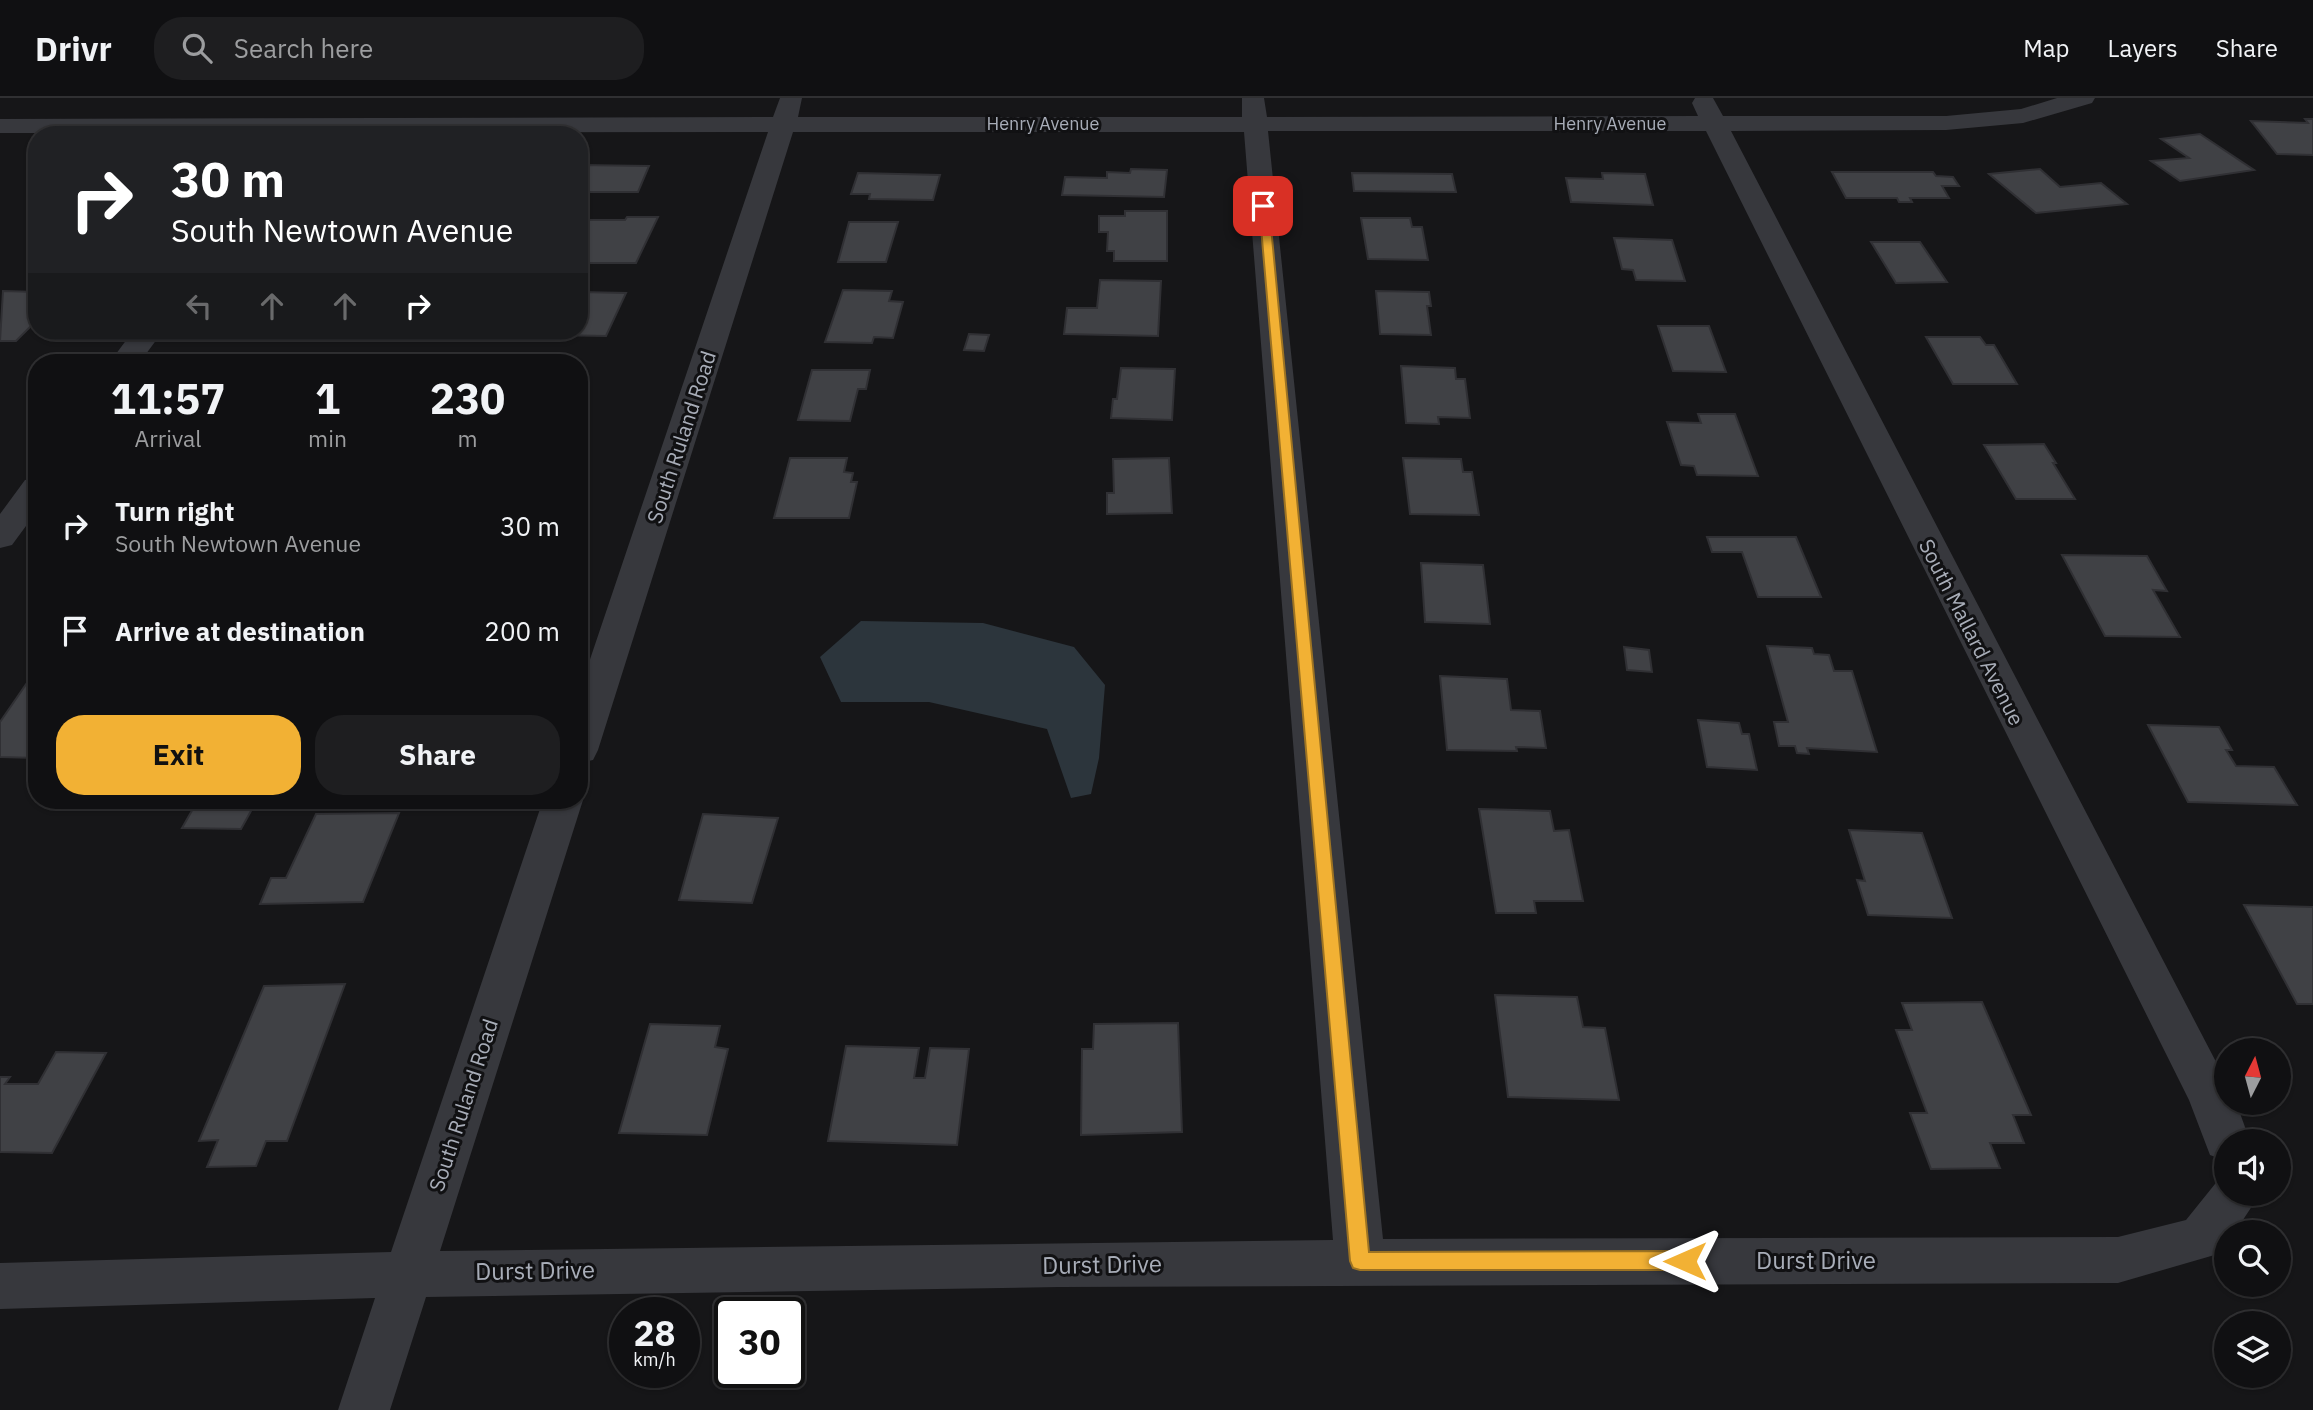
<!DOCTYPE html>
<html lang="en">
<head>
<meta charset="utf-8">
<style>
  :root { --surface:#101012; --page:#1e1e20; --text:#f1f3f6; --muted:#9c9d9f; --line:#303032; --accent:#f2b134 }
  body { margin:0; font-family:"IBM Plex Sans",sans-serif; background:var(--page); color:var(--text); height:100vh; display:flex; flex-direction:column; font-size:26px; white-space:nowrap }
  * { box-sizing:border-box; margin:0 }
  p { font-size:23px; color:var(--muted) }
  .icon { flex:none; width:38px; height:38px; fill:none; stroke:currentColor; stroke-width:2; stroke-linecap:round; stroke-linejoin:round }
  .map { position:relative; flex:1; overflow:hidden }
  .sheet { position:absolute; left:28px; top:256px; width:560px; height:455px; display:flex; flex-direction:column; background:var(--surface); border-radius:28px; box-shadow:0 2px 5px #0004,0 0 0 2px var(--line) }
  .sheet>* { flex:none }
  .top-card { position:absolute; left:28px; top:28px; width:560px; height:214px; border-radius:28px; box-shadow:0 2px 5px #0004,0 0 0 2px var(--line); background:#202124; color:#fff; overflow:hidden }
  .needle { width:46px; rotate:6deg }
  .controls { position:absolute; left:2214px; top:940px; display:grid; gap:14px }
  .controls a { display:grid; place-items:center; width:77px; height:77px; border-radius:50%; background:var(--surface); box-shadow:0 2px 5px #0004,0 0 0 2px var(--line); font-size:35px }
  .speed { position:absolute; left:609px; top:1199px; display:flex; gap:14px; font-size:35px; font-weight:700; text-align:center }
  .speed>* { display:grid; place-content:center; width:91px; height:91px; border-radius:50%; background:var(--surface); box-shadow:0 2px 5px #0004,0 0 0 2px var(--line); line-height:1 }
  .speed small { font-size:18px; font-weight:400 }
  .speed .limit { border:4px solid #111; border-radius:10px; background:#fff; color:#111 }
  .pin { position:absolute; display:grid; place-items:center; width:60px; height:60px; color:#fff; margin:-30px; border-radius:14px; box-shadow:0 4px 10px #0006 }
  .me { position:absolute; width:77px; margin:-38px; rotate:270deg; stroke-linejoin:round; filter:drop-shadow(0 0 5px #0008) }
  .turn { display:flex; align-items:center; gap:24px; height:147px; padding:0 28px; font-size:32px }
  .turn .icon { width:91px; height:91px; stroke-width:2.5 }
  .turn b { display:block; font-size:49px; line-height:60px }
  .lanes { display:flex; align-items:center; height:66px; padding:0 28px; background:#0003; justify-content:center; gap:35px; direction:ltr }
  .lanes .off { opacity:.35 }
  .eta { display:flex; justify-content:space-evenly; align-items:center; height:119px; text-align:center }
  .eta b { font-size:42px; font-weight:700; line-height:49px }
  .action { display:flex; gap:14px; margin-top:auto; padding:14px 28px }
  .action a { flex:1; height:80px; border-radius:28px; background:var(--accent); color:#111; font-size:28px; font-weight:700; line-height:80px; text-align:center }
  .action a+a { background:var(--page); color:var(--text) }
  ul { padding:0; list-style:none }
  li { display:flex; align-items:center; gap:21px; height:105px; padding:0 28px }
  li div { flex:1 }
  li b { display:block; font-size:26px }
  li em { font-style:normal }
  header { display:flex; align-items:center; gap:42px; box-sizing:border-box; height:98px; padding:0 35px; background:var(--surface); border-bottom:2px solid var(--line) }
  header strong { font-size:33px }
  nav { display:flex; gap:38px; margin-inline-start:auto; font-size:24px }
  .search { width:490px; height:63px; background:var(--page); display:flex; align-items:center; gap:18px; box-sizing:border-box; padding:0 24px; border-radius:28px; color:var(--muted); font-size:26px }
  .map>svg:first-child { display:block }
  .water { fill:#2c353c }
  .building { fill:#404145; stroke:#303034; stroke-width:2 }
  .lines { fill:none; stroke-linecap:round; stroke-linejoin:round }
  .street { fill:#37383d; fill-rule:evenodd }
  .route { fill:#f2b134; stroke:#9d7322; stroke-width:2 }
  .labels { text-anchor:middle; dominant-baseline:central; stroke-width:6; stroke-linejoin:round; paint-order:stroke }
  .far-street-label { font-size:18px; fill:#a8adb8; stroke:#111113 }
  .street-label { font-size:21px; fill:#a8adb8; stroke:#111113 }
  .near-street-label { font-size:24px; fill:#a8adb8; stroke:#111113 }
</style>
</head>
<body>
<header>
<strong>Drivr</strong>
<div class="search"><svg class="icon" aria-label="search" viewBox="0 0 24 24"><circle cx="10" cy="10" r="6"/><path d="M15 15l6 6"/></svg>Search here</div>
<nav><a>Map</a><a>Layers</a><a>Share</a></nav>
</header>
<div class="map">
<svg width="2313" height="1312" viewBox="0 0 2313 1312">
  <rect width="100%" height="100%" fill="#161618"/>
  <path class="water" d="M861,523L983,525L1074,549L1105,587L1099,660L1091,696L1071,700L1047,631L929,604H841L820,559Z"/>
  <path class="building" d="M2305,21H2313V57L2277,56L2251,23L2308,25Z
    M2200,36L2254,72L2180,83L2151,63L2189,60L2161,41Z
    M579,67L649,68L638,94H579Z
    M1131,71L1167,72L1164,99L1062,97L1065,79L1107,80V74L1130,75Z
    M2040,71L2060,89L2101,85L2127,106L2036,115L1989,76Z
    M1832,74H1933L1936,78L1953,79L1959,88H1942L1949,100H1910L1912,104H1899L1897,100H1846Z
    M858,75L940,77L933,102L869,101L870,96H851Z
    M1352,75L1452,76L1456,94L1354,93Z
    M1602,75L1645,76L1653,107L1571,104L1566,80L1603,81Z
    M1125,113H1167V163H1114V153H1107L1108,134H1099V118H1125Z
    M627,119H658L636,165H579V134L586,122H625Z
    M1361,120H1410L1412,129H1422L1428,162L1368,161Z
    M849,124H898L886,164H838Z
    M1614,140L1672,142L1685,183L1636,182L1633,172L1622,171Z
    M1871,144H1920L1947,184L1896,185Z
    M1100,182L1161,183L1158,238L1064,236L1067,210H1097Z
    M843,192L892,193L889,203L903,204L893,240L874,239L872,245L825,244Z
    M3,193L37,194V222L16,243H0Z
    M1376,193L1429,194L1431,208H1427L1431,237L1380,236Z
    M579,194L626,195L606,238L554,237L557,233H579Z
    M1658,228H1709L1726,274L1673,273Z
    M250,233H319L315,239H245Z
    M969,236L989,237L984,253L964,252Z
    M1926,239H1980L1986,247H1994L2017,286H1953Z
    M1401,268L1455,270L1456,281H1465L1470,320L1438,319L1439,326L1406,325Z
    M1121,270L1175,271L1172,322L1111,320L1113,301H1117Z
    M812,272H870L866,291H858L850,323L798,322Z
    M1698,316H1735L1758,378L1697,377L1694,368L1681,367L1667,324L1701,325Z
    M2044,346L2056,365H2053L2075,401H2016L1984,347Z
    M790,360H847L844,374L853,375L851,384H857L849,420H774Z
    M1169,360L1172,415L1107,416V395H1114L1113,361Z
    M1403,360L1461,361L1463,374H1472L1479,417L1410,416Z
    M1707,439H1796L1821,499H1758L1742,454H1712Z
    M2062,457L2147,458L2167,493L2153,492L2180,539L2105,538Z
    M1421,465L1483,467L1490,526L1425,524Z
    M1767,548L1812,550L1814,556L1829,557L1834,573H1852L1877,654L1807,650L1809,656L1797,655L1795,648H1779L1774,624H1788Z
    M1624,549L1649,552L1652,574L1627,572Z
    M1440,578L1507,581L1511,612L1540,613L1546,650L1516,649L1517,653L1447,652Z
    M29,582H37V660L0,659V624Z
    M1698,622L1739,625L1742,636H1749L1757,672L1707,669Z
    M2148,627L2219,629L2232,652H2226L2236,668L2274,669L2297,707L2188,704Z
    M198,702H257L241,731L182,730Z
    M1479,711L1550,713L1554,733L1569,732L1583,803H1534L1536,815H1496Z
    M399,715L363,804L260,806L271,780H286L316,716Z
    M703,716L778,720L752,805L679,802Z
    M1849,732L1922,735L1952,820L1868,817L1857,782L1865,783Z
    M2244,807L2313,809V906H2297Z
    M345,886L287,1043H266L256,1068L207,1069L218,1042L199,1043L264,888Z
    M1495,897L1577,899L1583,929L1605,930L1619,1002L1508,999Z
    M1982,904L2031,1017H2013L2024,1045H1990L2000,1070L1931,1071L1910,1015H1927L1896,932H1912L1902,905Z
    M1178,925L1182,1034L1081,1037L1082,951H1093L1094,926Z
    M650,926L720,928L715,949L728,951L707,1037L619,1035Z
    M846,948L919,950L914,980H925L930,950L969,951L957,1047L828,1043Z
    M56,954L106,955L52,1055L0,1054V979H10L5,986H38Z"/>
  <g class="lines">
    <path class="street" d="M780,0H802L798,19H1242V0H1264L1267,19L1698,18L1692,5L1695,0H1713L1723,18H1946L2021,11L2057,0H2095L2092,5L2023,25L1946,32L1731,33L2226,983V1004H2236L2250,1043H2226V1063L2210,1057L2189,1002L1706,33H1268L1383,1141L2118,1139L2186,1122L2219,1081L2226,1078V1096H2260L2235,1134H2226V1146L2218,1156L2118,1185L1059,1189L426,1199L390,1312H338L375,1200L0,1211V1165L391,1154L543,702H579V696L583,702L440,1153L1333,1142L1244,34H793L598,652L593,662L579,665V594L768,34L0,35V21L773,19Z
      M133,233H163L140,264H110Z
      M37,379V413L12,447L0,450V416L25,382Z"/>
  </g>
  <path class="route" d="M1259,106L1269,108L1369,1154L1685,1153L1692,1156L1695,1163L1692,1169L1685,1172H1360L1353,1170L1350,1163Z"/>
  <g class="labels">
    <g class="far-street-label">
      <text x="1043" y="25">Henry Avenue</text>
      <text x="1610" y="25">Henry Avenue</text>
    </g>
    <g class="street-label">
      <text transform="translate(681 339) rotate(-72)">South Ruland Road</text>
      <text transform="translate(1972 534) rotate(63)">South Mallard Avenue</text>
      <text transform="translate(463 1007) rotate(-72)">South Ruland Road</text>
    </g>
    <g class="near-street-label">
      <text x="1816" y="1162">Durst Drive</text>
      <text transform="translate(1102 1166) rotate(-1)">Durst Drive</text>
      <text transform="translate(535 1172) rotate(-1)">Durst Drive</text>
    </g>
  </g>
</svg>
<div class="controls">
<a><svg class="needle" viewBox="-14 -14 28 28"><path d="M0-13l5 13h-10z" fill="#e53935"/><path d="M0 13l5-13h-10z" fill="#9c9d9f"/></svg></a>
<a><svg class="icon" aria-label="sound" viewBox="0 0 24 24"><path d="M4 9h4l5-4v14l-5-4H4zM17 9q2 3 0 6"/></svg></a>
<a><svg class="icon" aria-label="search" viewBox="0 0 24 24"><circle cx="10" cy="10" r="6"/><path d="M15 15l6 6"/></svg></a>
<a><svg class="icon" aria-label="layers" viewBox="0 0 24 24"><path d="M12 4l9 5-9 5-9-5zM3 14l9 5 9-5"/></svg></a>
</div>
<div class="speed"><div>28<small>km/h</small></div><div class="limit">30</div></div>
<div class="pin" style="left:1263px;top:108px;background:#d93025"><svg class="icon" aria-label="arrive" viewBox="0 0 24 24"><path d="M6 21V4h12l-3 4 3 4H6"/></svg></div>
<svg class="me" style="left:1685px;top:1163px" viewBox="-20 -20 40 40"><path d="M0-17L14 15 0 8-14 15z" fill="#f2b134" stroke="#fff" stroke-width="4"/></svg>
<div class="top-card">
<div class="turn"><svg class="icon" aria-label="right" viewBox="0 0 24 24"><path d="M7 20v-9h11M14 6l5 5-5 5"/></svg><div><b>30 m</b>South Newtown Avenue</div></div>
<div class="lanes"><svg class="icon off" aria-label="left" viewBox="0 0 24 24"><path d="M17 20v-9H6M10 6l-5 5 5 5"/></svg><svg class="icon off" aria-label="ahead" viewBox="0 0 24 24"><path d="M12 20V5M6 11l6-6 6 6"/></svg><svg class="icon off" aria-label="ahead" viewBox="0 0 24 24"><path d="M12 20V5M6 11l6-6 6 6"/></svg><svg class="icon" aria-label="right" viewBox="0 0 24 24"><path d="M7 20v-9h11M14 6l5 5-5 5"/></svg></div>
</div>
<section class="sheet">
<div class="eta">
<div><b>11:57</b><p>Arrival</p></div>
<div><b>1</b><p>min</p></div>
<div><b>230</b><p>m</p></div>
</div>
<ul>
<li><svg class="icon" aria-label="right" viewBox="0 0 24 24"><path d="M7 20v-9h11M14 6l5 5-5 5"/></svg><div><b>Turn right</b><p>South Newtown Avenue</p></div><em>30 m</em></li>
<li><svg class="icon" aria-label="arrive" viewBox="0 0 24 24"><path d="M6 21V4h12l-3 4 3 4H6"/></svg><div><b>Arrive at destination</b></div><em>200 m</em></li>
</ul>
<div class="action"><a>Exit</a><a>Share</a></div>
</section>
</div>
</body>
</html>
